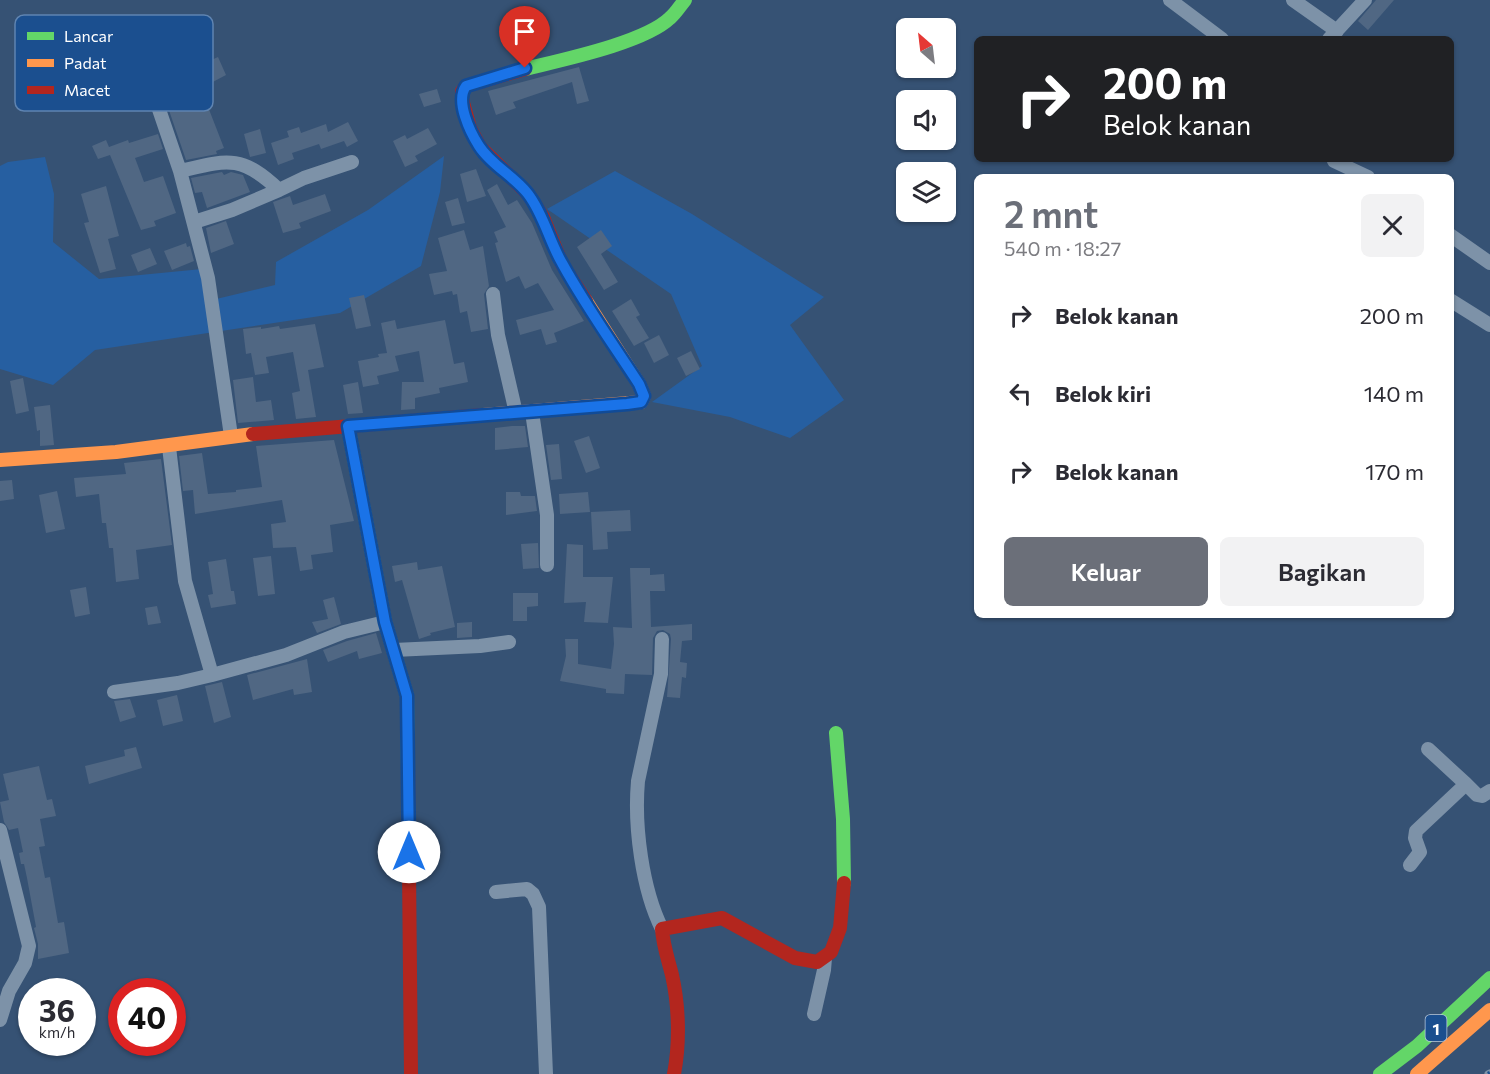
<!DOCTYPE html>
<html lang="id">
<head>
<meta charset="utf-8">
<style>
  :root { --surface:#fff; --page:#f2f2f3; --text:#2b2b33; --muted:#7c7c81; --accent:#6b6f79 }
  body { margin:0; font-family:Commissioner,sans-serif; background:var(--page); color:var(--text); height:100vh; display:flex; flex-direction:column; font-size:22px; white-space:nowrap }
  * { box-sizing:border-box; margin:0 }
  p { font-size:20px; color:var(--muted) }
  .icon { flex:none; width:33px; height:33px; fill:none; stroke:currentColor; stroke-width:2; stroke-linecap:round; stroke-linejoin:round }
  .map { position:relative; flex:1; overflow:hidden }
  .panel { position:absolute; left:974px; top:174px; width:480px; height:444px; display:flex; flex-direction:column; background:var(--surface); border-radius:9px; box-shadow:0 2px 4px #0004 }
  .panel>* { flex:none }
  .hud { position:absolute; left:974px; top:36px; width:480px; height:126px; border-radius:9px; box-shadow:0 2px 4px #0004; background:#202124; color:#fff; overflow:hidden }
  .needle { width:39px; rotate:332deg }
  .controls { position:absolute; left:896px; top:18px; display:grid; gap:12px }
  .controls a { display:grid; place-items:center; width:60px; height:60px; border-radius:9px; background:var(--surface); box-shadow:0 2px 4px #0004; font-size:30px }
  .speed { position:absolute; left:18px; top:978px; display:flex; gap:12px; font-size:30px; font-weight:700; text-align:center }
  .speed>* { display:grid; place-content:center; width:78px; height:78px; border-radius:50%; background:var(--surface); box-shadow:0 2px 4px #0004; line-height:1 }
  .speed small { font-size:15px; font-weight:400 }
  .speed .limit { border:9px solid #d22; background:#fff; color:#111 }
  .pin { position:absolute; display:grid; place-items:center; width:51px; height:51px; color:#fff; margin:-62px -26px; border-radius:50% 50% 50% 0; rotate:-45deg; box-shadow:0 0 6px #0007 }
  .pin .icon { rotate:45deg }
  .me { position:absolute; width:66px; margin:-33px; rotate:0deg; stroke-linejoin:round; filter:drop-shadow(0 0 4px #0008) }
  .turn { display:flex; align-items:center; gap:21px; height:126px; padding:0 30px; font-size:27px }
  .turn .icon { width:78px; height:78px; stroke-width:2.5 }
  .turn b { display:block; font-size:42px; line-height:51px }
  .round { display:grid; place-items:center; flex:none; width:63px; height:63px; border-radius:9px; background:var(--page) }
  .summary { display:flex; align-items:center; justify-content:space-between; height:102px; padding:0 30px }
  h1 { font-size:36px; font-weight:600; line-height:45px; color:var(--accent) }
  .cta { display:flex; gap:12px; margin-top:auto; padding:12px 30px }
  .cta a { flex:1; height:69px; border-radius:9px; background:var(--accent); color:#fff; font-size:24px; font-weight:600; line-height:69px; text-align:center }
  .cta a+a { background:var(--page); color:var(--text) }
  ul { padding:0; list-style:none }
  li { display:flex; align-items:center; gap:18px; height:78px; padding:0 30px }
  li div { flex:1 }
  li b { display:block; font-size:22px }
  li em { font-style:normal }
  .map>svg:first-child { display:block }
  .green { fill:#265fa1 }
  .building { fill:#506783 }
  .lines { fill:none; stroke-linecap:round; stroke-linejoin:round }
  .street { stroke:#7d92a8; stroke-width:14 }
  .fast { stroke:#63d668; stroke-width:14 }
  .slow { stroke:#ff974d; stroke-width:14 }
  .jam { stroke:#b3261e; stroke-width:14 }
  .rail-casing { stroke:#7e92a7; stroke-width:7 }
  .rail { stroke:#1b4f8f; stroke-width:4.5; stroke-dasharray:14; stroke-linecap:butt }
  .route-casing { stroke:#114b97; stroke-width:15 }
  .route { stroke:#1a73e8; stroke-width:10 }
  .labels { text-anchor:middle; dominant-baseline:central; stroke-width:6; stroke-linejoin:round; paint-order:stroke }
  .shield { fill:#1b4f8f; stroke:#bbcadd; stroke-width:1.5 }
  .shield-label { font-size:16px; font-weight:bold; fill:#fff }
  .key { fill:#1b4f8f; stroke:#5f84b1; stroke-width:1.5 }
  .key-label { font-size:16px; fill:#fff }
</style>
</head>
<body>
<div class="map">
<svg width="1490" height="1074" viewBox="0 0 1490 1074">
  <rect width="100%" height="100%" fill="#365274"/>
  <path class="green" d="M444,156L440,192L421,266L340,313L95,350L53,385L0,369V166L8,162L45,157L54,194L53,242L99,279L202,269L212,300L275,285L276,262L368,210Z
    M615,171L692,214L824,297L790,325L844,400L790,438L730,417L652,402L702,366L671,294L547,209Z"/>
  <path class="building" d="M1376,0H1394L1368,30L1358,21Z
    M218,57L226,75L209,84L211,90L203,94L224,148L216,151L217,154L186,160L160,84L172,82L170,79Z
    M579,67L589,101L577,104L572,82L513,102L516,108L496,115L488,91Z
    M437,89L441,102L424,107L419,94Z
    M348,122L358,141L347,147L344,141L321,149L319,144L292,153L294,159L278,165L271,143L289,137L287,131L299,127L301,133L326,124L328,132Z
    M428,128L437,144L415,156L418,161L405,167L393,141L405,135L407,139Z
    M260,129L266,153L250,157L244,134Z
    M158,134L163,149L135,158L144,182L163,176L176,213L154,221L156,226L141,230L110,155L98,159L92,146L106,140L109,147L128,140L129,143Z
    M476,169L486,196L467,202L460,174Z
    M222,172L224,175L231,172L243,175L250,192L207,208L202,192L195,193L191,178Z
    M497,184L508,205L517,200L532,223L552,270L584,321L554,333L557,342L546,345L541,329L520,335L516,320L554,310L538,283L525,289L519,276L506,282L495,243L498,242L494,232L506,227L487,190Z
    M106,186L119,236L108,239L116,269L100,273L84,223L89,222L81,194Z
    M325,194L331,211L299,223L301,228L283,233L273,202L290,196L293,205Z
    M458,198L465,223L452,226L445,202Z
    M226,221L234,244L211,253L206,228Z
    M464,230L470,250L483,246L489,286L484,294L488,329L471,332L467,311L460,313L457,294L453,295L452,291L434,295L429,274L447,271L438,238Z
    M601,230L612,246L601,254L618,282L604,290L577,247Z
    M186,243L187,247L190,246L194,261L172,270L164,251Z
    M150,248L157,264L138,272L131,255Z
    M364,295L371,326L356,329L349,298Z
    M631,299L640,315L636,317L649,338L634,346L612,311Z
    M395,320L397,329L445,320L454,364L464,362L468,382L439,388L440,393L415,398V409L401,410L402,382H424L419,351L395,356L399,371L377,376L379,384L363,387L358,361L379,357L378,354L387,353L381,323Z
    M315,324L324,367L308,370L316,417L296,419L292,393L300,391L293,352L266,357L269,373L255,375L251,353L246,354L243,329L261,327V329L279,326L280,329Z
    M659,335L669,355L654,363L644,343Z
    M691,351L700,369L686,376L677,358Z
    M253,377L256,402L271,400L274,420L238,423L233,380Z
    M23,378L29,411L16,414L10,381Z
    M358,382L363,413L348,414L343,385Z
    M50,405L54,445L40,446V430L37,431L34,407Z
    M512,426H525L528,447L495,450V428Z
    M589,436L600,468L586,473L574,441Z
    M334,440L354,521L330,525L333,552L311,555L313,569L300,571L296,547L273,548L271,524L286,522L282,500L195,514L193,490L183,491L179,456L202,453L208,494L236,492V490L262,487L256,446Z
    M559,444L562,479L551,480L546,445Z
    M161,459L172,545L136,550L139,579L116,582L113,548H109L106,523H102L99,494L76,497L74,478L126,474L124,463Z
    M12,480L14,499L0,501V481Z
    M57,491L65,529L46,533L39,495Z
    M506,492H520L521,496H535L537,511L506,515Z
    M588,492L590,512L560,514L559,494Z
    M630,510L631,531L607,532L608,549L593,550L591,512Z
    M538,543L539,568L523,569L521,544Z
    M567,544L583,545V577H613L608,623L584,622L586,602L564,603Z
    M271,556L275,594L258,596L253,558Z
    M226,559L231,591H234L236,604L211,608L208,595L213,594L208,562Z
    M417,562L418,570L442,566L455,627L430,633L431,635L419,639L402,580L395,582L392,566Z
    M630,568H650V575L664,574L665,591H650L651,627L692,624V640L682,641L680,662L687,663L686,678L682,677L680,698L667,697L671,639L670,634L663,630L657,631L653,638L652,675L625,674L624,694L606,693V689L560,681L566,656L565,639H578V664L611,669L614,644L613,627L632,628Z
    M86,587L90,614L75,617L70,590Z
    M513,593H538V606L527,607V621H513Z
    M334,597L341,624L317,633L312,622L328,619L323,600Z
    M157,606L161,623L148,625L145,608Z
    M472,622V637L457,638V623Z
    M376,633L382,653L359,659L357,651L328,662L323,650L347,641Z
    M307,659L312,692L294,695L293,689L253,700L247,675Z
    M222,682L231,717L214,723L205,686Z
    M177,695L183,721L163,726L157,700Z
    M130,699L136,717L120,722L114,701Z
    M136,747L142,768L89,784L85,766L125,756L124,750Z
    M39,766L47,800L52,799L56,816L40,819L45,846L39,847L45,878L50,877L58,923L64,922L69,953L38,959V944L34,928L36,927L27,878L24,864H21L19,853L23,852L18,828L9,830L4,822L0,802L9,800L3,774Z"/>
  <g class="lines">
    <path class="street" d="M1170,0L1222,39
      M1293,0L1337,31
      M1329,39L1365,0
      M150,83L180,171L208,278L231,436
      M1334,161L1368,177
      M180,171C227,160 241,154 279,190L304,178L352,162
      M194,222L232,210L279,190
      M1450,235L1490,263
      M493,294L498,335L516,413
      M1450,300L1490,325
      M532,412L547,515V565
      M169,447L185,581L212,675
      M662,639L661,674L638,781C634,826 642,889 662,929
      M394,650L480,646L509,642
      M114,692L178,683L212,675L286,655L344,632L385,622
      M1428,749L1466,784
      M0,830L29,946L25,963L9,991L0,1020
      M1410,865L1420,852L1415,838L1416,831L1466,784L1477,795L1482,796L1490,791
      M496,892L527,889L533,894L539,907L546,1074
      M814,1014L824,970L825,958"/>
    <path class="fast" d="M525,69C561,60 644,43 670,18C676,13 680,6 685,0
      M348,426L385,622L407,696L408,767
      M836,733L843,819L844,883
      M1380,1074L1417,1046L1490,978"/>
    <path class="slow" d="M483,415L641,402L644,396L639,384L586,301
      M0,460L116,452L253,434
      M1417,1074L1490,1010"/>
    <path class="jam" d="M525,69L466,86L462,91V99L470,128L480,147L528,194L543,217L562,264L586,301
      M253,434L483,415
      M408,767L411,1074
      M674,1074C680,1043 679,1006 672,975C668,959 663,945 662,929L722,918L795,958L817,962L831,952L840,928L844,883"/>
    <defs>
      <path id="rail" d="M1488,1074L1490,1073"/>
    </defs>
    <use href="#rail" class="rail-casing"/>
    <use href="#rail" class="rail"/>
  </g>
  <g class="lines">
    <defs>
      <path id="route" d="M409,852L407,696L385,622L348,426L627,404L641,402L644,396L639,384C613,344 585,305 562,263C549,241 544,215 528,194C514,176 491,165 479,146C470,132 455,101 466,86L525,68"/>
    </defs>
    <use href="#route" class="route-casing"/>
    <use href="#route" class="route"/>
  </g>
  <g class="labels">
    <rect class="shield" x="1425.5" y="1015" width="21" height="26" rx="4.5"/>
    <g class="shield-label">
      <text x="1436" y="1028">1</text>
    </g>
  </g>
  <rect x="15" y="15" width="198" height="96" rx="9" class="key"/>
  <rect x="27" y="32" width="27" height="8" fill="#63d668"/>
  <rect x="27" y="59" width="27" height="8" fill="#ff974d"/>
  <rect x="27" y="86" width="27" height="8" fill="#b3261e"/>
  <g class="key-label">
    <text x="64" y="42">Lancar</text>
    <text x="64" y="69">Padat</text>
    <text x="64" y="96">Macet</text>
  </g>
</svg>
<div class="controls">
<a><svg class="needle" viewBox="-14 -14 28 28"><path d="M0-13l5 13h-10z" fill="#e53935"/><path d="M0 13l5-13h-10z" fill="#7c7c81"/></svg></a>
<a><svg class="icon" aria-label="sound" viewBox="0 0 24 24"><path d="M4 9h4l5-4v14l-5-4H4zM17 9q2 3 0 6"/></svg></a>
<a><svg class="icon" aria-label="layers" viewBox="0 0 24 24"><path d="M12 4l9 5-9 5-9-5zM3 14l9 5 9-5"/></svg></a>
</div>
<div class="speed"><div>36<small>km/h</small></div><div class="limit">40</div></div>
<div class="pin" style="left:525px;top:68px;background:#d93025"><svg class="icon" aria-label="arrive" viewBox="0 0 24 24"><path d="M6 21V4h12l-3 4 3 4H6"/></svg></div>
<svg class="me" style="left:409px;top:852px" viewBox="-20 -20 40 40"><circle r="19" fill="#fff"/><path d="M0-13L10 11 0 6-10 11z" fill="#1a73e8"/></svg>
<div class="hud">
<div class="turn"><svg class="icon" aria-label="right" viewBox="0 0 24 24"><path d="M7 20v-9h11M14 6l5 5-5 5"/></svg><div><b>200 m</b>Belok kanan</div></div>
</div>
<section class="panel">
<div class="summary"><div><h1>2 mnt</h1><p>540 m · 18:27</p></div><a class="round"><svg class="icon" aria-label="close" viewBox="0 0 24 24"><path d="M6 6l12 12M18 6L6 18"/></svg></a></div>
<ul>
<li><svg class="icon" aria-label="right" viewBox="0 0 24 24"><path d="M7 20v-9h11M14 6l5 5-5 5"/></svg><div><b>Belok kanan</b></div><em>200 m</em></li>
<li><svg class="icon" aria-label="left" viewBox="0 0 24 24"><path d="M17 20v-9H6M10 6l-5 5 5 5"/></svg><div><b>Belok kiri</b></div><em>140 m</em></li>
<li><svg class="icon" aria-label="right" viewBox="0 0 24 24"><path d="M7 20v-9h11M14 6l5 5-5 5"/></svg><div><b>Belok kanan</b></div><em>170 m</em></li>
</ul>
<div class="cta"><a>Keluar</a><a>Bagikan</a></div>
</section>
</div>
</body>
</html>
